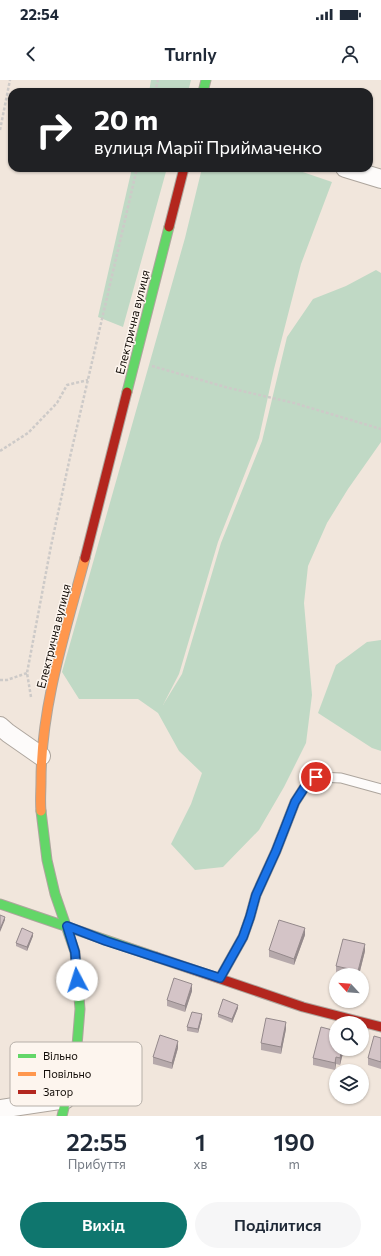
<!DOCTYPE html>
<html lang="uk">
<head>
<meta charset="utf-8">
<style>
  :root { --surface:#fff; --page:#f6f6f7; --text:#1f2937; --muted:#747a83; --accent:#0f766e }
  body { margin:0; font-family:Commissioner,sans-serif; background:var(--page); color:var(--text); height:100vh; display:flex; flex-direction:column; font-size:15px; white-space:nowrap }
  * { box-sizing:border-box; margin:0 }
  p { font-size:13px; color:var(--muted) }
  .icon { flex:none; width:22px; height:22px; fill:none; stroke:currentColor; stroke-width:2; stroke-linecap:round; stroke-linejoin:round }
  .map { position:relative; height:1036px; overflow:hidden }
  .panel { display:flex; flex-direction:column; background:var(--surface); flex:1 }
  .panel>* { flex:none }
  .hud { position:absolute; left:8px; top:8px; width:365px; height:84px; border-radius:12px; box-shadow:0 1px 3px #0004; background:#202124; color:#fff; overflow:hidden }
  .needle { width:26px; rotate:296deg }
  .controls { position:absolute; left:329px; top:888px; display:grid; gap:8px }
  .controls a { display:grid; place-items:center; width:40px; height:40px; border-radius:50%; background:var(--surface); box-shadow:0 1px 3px #0004; font-size:20px }
  .pin { position:absolute; display:grid; place-items:center; width:34px; height:34px; color:#fff; margin:-17px; border:2px solid #fff; border-radius:50%; box-shadow:0 1px 4px #0007 }
  .me { position:absolute; width:44px; margin:-22px; rotate:355deg; stroke-linejoin:round; filter:drop-shadow(0 0 3px #0008) }
  .turn { display:flex; align-items:center; gap:14px; height:84px; padding:0 20px; font-size:18px }
  .turn .icon { width:52px; height:52px; stroke-width:2.5 }
  .turn b { display:block; font-size:28px; line-height:34px }
  .eta { display:flex; justify-content:space-evenly; align-items:center; height:68px; text-align:center }
  .eta b { font-size:24px; font-weight:600; line-height:28px }
  .button { display:flex; gap:8px; margin-top:auto; padding:8px 20px }
  .button a { flex:1; height:46px; border-radius:24px; background:var(--accent); color:#fff; font-size:16px; font-weight:600; line-height:46px; text-align:center }
  .button a+a { background:var(--page); color:var(--text) }
  .status { display:flex; justify-content:space-between; align-items:center; height:28px; padding:0 20px; background:var(--surface); direction:ltr }
  .status svg { height:11px; fill:currentColor }
  header { display:flex; justify-content:space-between; align-items:center; height:52px; padding:0 20px; background:var(--surface); font-size:18px; font-weight:600 }
  .map>svg:first-child { display:block }
  .green { fill:#c0d9c5 }
  .lines { fill:none; stroke-linecap:round; stroke-linejoin:round }
  .lane-casing { stroke:#ada59d; stroke-width:11 }
  .street-casing { stroke:#ada59d; stroke-width:20 }
  .fast-casing { stroke:#ada59d; stroke-width:11 }
  .slow-casing { stroke:#ada59d; stroke-width:11 }
  .jam-casing { stroke:#ada59d; stroke-width:11 }
  .path { stroke:#cdcac8; stroke-width:2.5; stroke-dasharray:3 2; stroke-linecap:butt }
  .lane { stroke:#fdfbfa; stroke-width:9 }
  .street { stroke:#fdfbfa; stroke-width:18 }
  .fast { stroke:#63d668; stroke-width:9 }
  .slow { stroke:#ff974d; stroke-width:9 }
  .jam { stroke:#b3261e; stroke-width:9 }
  .wall { fill:#b6a9ab }
  .shaded-wall { fill:#94898b }
  .building { fill:#d4c4c7; stroke:#94898b }
  .route-casing { stroke:#114b97; stroke-width:10 }
  .route { stroke:#1a73e8; stroke-width:7 }
  .labels { text-anchor:middle; dominant-baseline:central; stroke-width:3; stroke-linejoin:round; paint-order:stroke }
  .street-label { font-size:12px; fill:#110b06; stroke:#fdf5ee }
  .key { fill:#fdf5ee; stroke:#b6afa8; stroke-width:1 }
  .key-label { font-size:11px; fill:#110b06 }
</style>
</head>
<body>
<div class="status"><b>22:54</b><svg viewBox="0 0 49 12"><path d="M0 12V9h3v3zM5 12V6h3v6zM10 12V3h3v9zM15 12V0h3v12zM26 1h20v11H26zM47 4h2v5h-2z"/></svg></div>
<header><svg class="icon" aria-label="back" viewBox="0 0 24 24"><path d="M15 5l-7 7 7 7"/></svg>Turnly<svg class="icon" aria-label="person" viewBox="0 0 24 24"><circle cx="12" cy="8" r="4"/><path d="M4 21q1-7 8-7t8 7"/></svg></header>
<div class="map">
<svg width="381" height="1036" viewBox="0 0 381 1036">
  <rect width="100%" height="100%" fill="#f1e6dc"/>
  <path class="green" d="M151,0H191L188,12H149Z
    M132,88H167L123,247L98,237Z
    M202,88H291L332,102L301,184L274,289L259,358L218,462L179,594L163,625L182,594L221,463L262,361L287,257L313,219L346,206L376,190L381,193V362L348,409L327,443L308,486L304,523L312,615L306,663L284,707L259,750L223,787L195,790L171,764L191,724L202,693L179,671L158,633L138,619H79L62,592L185,158Z
    M381,560V671L372,668L318,633L336,585L367,562Z"/>
  <g class="lines">
    <defs>
      <path id="lane" d="M220,898L243,857L250,837L256,815L276,771L295,722L306,705L317,697L341,698L381,709"/>
      <path id="street" d="M345,88L381,99
        M0,646L8,653L41,676
        M0,1029L66,1019"/>
      <path id="fast" d="M203,12L206,0
        M127,312L169,147
        M41,731L47,780L55,814L75,872L80,929L76,978L62,1036
        M0,824L156,877"/>
      <path id="slow" d="M41,731C40,721 41,711 41,701C41,625 66,550 85,478"/>
      <path id="jam" d="M169,147L184,88
        M85,478L127,312
        M156,877L303,927L381,947"/>
    </defs>
    <use href="#lane" class="lane-casing"/>
    <use href="#street" class="street-casing"/>
    <use href="#fast" class="fast-casing"/>
    <use href="#slow" class="slow-casing"/>
    <use href="#jam" class="jam-casing"/>
    <path class="path" d="M155,12L158,0
      M0,50L10,0
      M152,286L229,308L294,323L381,349
      M0,371L28,353L57,323L67,305L88,300
      M0,600H7L27,593
      M31,617L27,593L51,466L70,377L137,88"/>
    <use href="#lane" class="lane"/>
    <use href="#street" class="street"/>
    <use href="#fast" class="fast"/>
    <use href="#slow" class="slow"/>
    <use href="#jam" class="jam"/>
  </g>
  <path class="wall" d="M305,855L294,885L269,877V870Z
    M33,856L27,871L16,866V863Z
    M365,871L359,895H347L336,892V886Z
    M192,911L185,932L167,926V920Z
    M238,928L232,943L218,937V934Z
    M202,938L198,953L187,951V947Z
    M286,949L281,974L261,970V963Z
    M336,951V969H343V973L340,985L336,984L335,990L313,985V978Z
    M381,958V989L368,985V978Z
    M178,968L172,989L153,984V977Z"/>
  <path class="shaded-wall" d="M5,837V840L0,852V849Z
    M305,848V855L294,885V879Z
    M33,853V856L27,871V867Z
    M365,864V871L359,895H358V891Z
    M192,904V911L185,932V926Z
    M238,925V928L232,943V939Z
    M202,934V938L198,953V949Z
    M286,942V949L281,974V967Z
    M178,961V968L172,989V983Z
    M342,969H343V973L340,985V978Z
    M336,977V984L335,990V983Z"/>
  <path class="building" d="M0,835L5,837L0,849Z
    M279,840L305,848L294,879L269,870Z
    M22,848L33,853L27,867L16,863Z
    M343,859L365,864L358,891L336,886Z
    M174,898L192,904L185,926L167,920Z
    M223,919L238,925L232,939L218,934Z
    M192,932L202,934L198,949L187,947Z
    M266,938L286,942L281,967L261,963Z
    M321,947L336,951V958L334,965H336V969H342L340,978L336,977L335,983L313,978Z
    M160,955L178,961L172,983L153,977Z
    M374,956L381,958V982L368,978Z"/>
  <g class="lines">
    <defs>
      <path id="route" d="M77,900L75,872L67,846L106,861L220,898L243,857L250,837L256,815L276,771L295,722L306,705L316,697"/>
    </defs>
    <use href="#route" class="route-casing"/>
    <use href="#route" class="route"/>
  </g>
  <g class="labels">
    <g class="street-label">
      <text transform="translate(132 242) rotate(-76)">Електрична вулиця</text>
      <text transform="translate(53 556) rotate(-76)">Електрична вулиця</text>
    </g>
  </g>
  <rect x="10" y="962" width="132" height="64" rx="6" class="key"/>
  <rect x="18" y="974" width="18" height="4" fill="#63d668"/>
  <rect x="18" y="992" width="18" height="4" fill="#ff974d"/>
  <rect x="18" y="1010" width="18" height="4" fill="#b3261e"/>
  <g class="key-label">
    <text x="43" y="980">Вільно</text>
    <text x="43" y="998">Повільно</text>
    <text x="43" y="1016">Затор</text>
  </g>
</svg>
<div class="controls">
<a><svg class="needle" viewBox="-14 -14 28 28"><path d="M0-13l5 13h-10z" fill="#e53935"/><path d="M0 13l5-13h-10z" fill="#747a83"/></svg></a>
<a><svg class="icon" aria-label="search" viewBox="0 0 24 24"><circle cx="10" cy="10" r="6"/><path d="M15 15l6 6"/></svg></a>
<a><svg class="icon" aria-label="layers" viewBox="0 0 24 24"><path d="M12 4l9 5-9 5-9-5zM3 14l9 5 9-5"/></svg></a>
</div>
<div class="pin" style="left:316px;top:697px;background:#d93025"><svg class="icon" aria-label="arrive" viewBox="0 0 24 24"><path d="M6 21V4h12l-3 4 3 4H6"/></svg></div>
<svg class="me" style="left:77px;top:900px" viewBox="-20 -20 40 40"><circle r="19" fill="#fff"/><path d="M0-13L10 11 0 6-10 11z" fill="#1a73e8"/></svg>
<div class="hud">
<div class="turn"><svg class="icon" aria-label="right" viewBox="0 0 24 24"><path d="M7 20v-9h11M14 6l5 5-5 5"/></svg><div><b>20 m</b>вулиця Марії Приймаченко</div></div>
</div>
</div>
<section class="panel">
<div class="eta">
<div><b>22:55</b><p>Прибуття</p></div>
<div><b>1</b><p>хв</p></div>
<div><b>190</b><p>m</p></div>
</div>
<div class="button"><a>Вихід</a><a>Поділитися</a></div>
</section>
</body>
</html>
